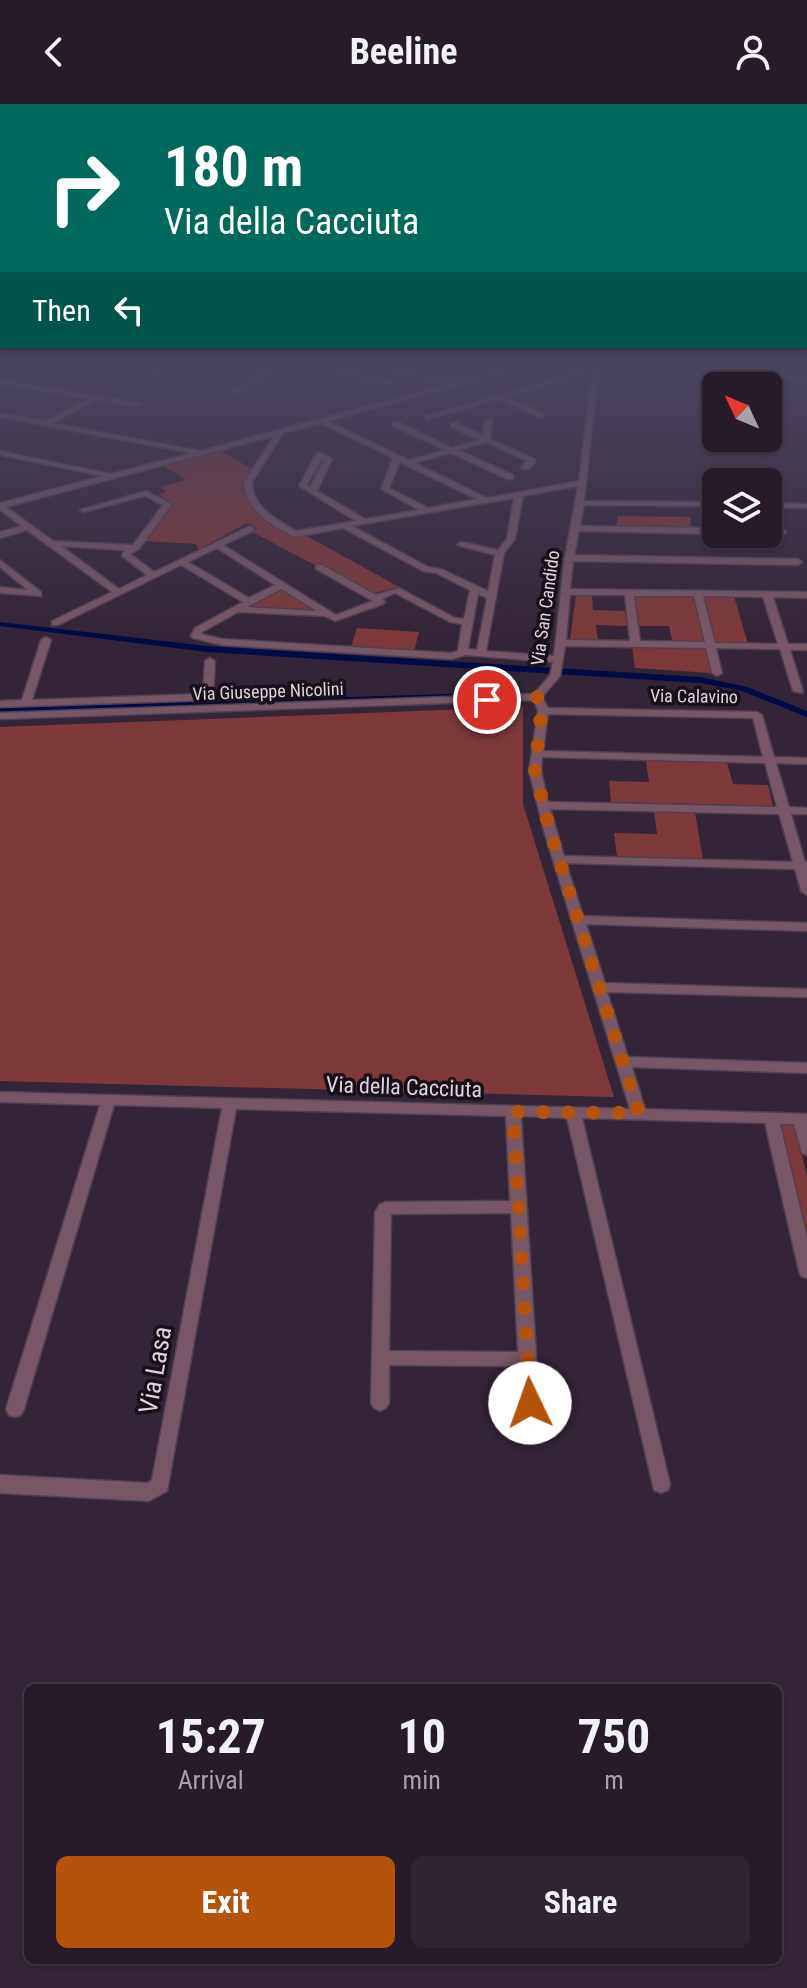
<!DOCTYPE html>
<html lang="en">
<head>
<meta charset="utf-8">
<style>
  :root { --surface:#271b29; --page:#2f2431; --text:#f1f3f6; --muted:#a4a1a8; --line:#433946; --accent:#b45309 }
  body { margin:0; font-family:"Roboto Condensed",sans-serif; background:var(--page); color:var(--text); height:100vh; display:flex; flex-direction:column; font-size:30px; white-space:nowrap }
  * { box-sizing:border-box; margin:0 }
  p { font-size:26px; color:var(--muted) }
  .icon { flex:none; width:44px; height:44px; fill:none; stroke:currentColor; stroke-width:2; stroke-linecap:round; stroke-linejoin:round }
  .map { position:relative; flex:1; overflow:hidden }
  .side { position:absolute; left:24px; top:1580px; width:758px; height:280px; display:flex; flex-direction:column; background:var(--surface); border-radius:12px; box-shadow:0 2px 6px #0004,0 0 0 2px var(--line) }
  .side>* { flex:none }
  .top-card { position:absolute; left:0px; top:0px; width:808px; height:244px; box-shadow:0 2px 6px #0004,0 0 0 2px var(--line); background:#00695c; color:#fff; overflow:hidden }
  .needle { width:52px; rotate:314deg }
  .controls { position:absolute; left:702px; top:268px; display:grid; gap:16px }
  .controls a { display:grid; place-items:center; width:80px; height:80px; border-radius:12px; background:var(--surface); box-shadow:0 2px 6px #0004,0 0 0 2px var(--line); font-size:40px }
  .pin { position:absolute; display:grid; place-items:center; width:68px; height:68px; color:#fff; margin:-34px; border:4px solid #fff; border-radius:50%; box-shadow:0 2px 8px #0007 }
  .me { position:absolute; width:88px; margin:-44px; rotate:357deg; stroke-linejoin:round; filter:drop-shadow(0 0 6px #0008) }
  .turn { display:flex; align-items:center; gap:28px; height:168px; padding:0 32px; font-size:36px }
  .turn .icon { width:104px; height:104px; stroke-width:2.5 }
  .turn b { display:block; font-size:56px; line-height:68px }
  .then { display:flex; align-items:center; height:76px; padding:0 32px; background:#0003; gap:16px; font-size:30px }
  .eta { display:flex; justify-content:space-evenly; align-items:center; height:136px; text-align:center }
  .eta b { font-size:48px; font-weight:700; line-height:56px }
  .cta { display:flex; gap:16px; margin-top:auto; padding:16px 32px }
  .cta a { flex:1; height:92px; border-radius:12px; background:var(--accent); color:#fff; font-size:32px; font-weight:700; line-height:92px; text-align:center }
  .cta a+a { background:var(--page); color:var(--text) }
  header { display:flex; justify-content:space-between; align-items:center; height:104px; padding:0 32px; background:var(--surface); font-size:36px; font-weight:700 }
  .map>svg:first-child { display:block }
  .green { fill:#7e3a3b }
  .lines { fill:none; stroke-linecap:round; stroke-linejoin:round }
  .canal { fill:#010b44; fill-rule:evenodd }
  .minor-casing { stroke:#4f4052; stroke-width:3 }
  .minor { fill:#775765; fill-rule:evenodd }
  .route { stroke:#b45309; stroke-width:14; stroke-dasharray:0 25.2 }
  .labels { text-anchor:middle; dominant-baseline:central; stroke-width:7; stroke-linejoin:round; paint-order:stroke }
  .far-street-label { font-size:18px; fill:#ded3df; stroke:#181019 }
  .street-label { font-size:22px; fill:#ded3df; stroke:#181019 }
  .near-street-label { font-size:26px; fill:#ded3df; stroke:#181019 }
</style>
</head>
<body>
<header><svg class="icon" aria-label="back" viewBox="0 0 24 24"><path d="M15 5l-7 7 7 7"/></svg>Beeline<svg class="icon" aria-label="person" viewBox="0 0 24 24"><circle cx="12" cy="8" r="4"/><path d="M4 21q1-7 8-7t8 7"/></svg></header>
<div class="map">
<svg width="807" height="1884" viewBox="0 0 807 1884">
  <rect width="100%" height="100%" fill="#342437"/>
  <path class="green" d="M219,346L254,366C229,399 272,416 297,433L305,431L399,483L370,490L252,428L257,424L247,419L198,446L196,440L145,437L172,399L158,390L166,388L160,383L186,376L164,362Z
    M618,412L691,413L690,425L616,423Z
    M280,485L318,508L243,504Z
    M576,490H592L593,506L625,507L627,522L596,521L598,537L570,536Z
    M632,490L695,491L705,539H673L669,522H635Z
    M702,492H734L748,540L713,539Z
    M357,524L419,528L414,547L351,543Z
    M632,542L706,544L711,569L635,564Z
    M523,603V700L614,993L0,977V623Z
    M646,657L727,659L733,680L768,681L773,702L611,698L609,677L649,678Z
    M654,707L695,708L703,756L617,753L614,729L657,730Z
    M778,1021H795L807,1073V1132Z"/>
  <g class="lines">
    <path class="canal" d="M0,518L207,542L701,573L747,583L807,607V613L742,587L701,579L207,548L0,522Z
      M479,589L482,590V594L0,610V604Z"/>
    <defs>
      <path id="minor" d="M151,269H159L150,275H146V273Z
        M262,269H270L236,290L231,289Z
        M328,269H346L394,279L391,281Z
        M388,269H406L457,279L492,269H504L328,317L409,356L445,346L392,322V318H398L452,344L479,336L451,323V319H457L483,332L485,317L492,315L490,335L535,355V359L528,365H522L521,363L527,357L486,338L459,346L513,371V375H507L451,349L415,359L487,394L579,377L592,269H598L584,397L716,398V402L584,401L580,422L716,424V430L579,427L574,451L798,455L802,458L798,461L573,457L570,485L807,488V494L773,493L788,540H807V546H790L803,587L802,589L793,587L780,545L716,544L722,569L717,572L712,569L706,544L565,542L560,572L542,593L548,604L757,608L762,611L774,653L807,654V660L776,659L789,703L807,704V710H791L805,758H807V791L801,787L795,765L566,759L583,812L807,819V827L586,820L605,879L807,885V893L607,888L628,953L807,959V969L632,963L645,1005L807,1010V1051L802,1049L794,1020H780L807,1133V1174L801,1172L799,1167L765,1019L582,1014L670,1380L668,1386L661,1389L654,1386L567,1014L521,1012L539,1299L536,1304L530,1307L524,1304L521,1299L519,1262L389,1261V1299L386,1304L380,1307L374,1304L371,1299L375,1108L380,1100L386,1098L510,1097L506,1012L236,1005L167,1387L149,1397L0,1389V1371L147,1379L152,1376L222,1004L114,1001L24,1305L21,1311L15,1313L9,1311L6,1305L100,1001L0,998V988L630,1005L544,727L529,667L538,607L534,596L0,615V609L534,590L550,571L553,558L465,551L452,555L222,541L193,534L191,532L195,524L243,498L181,461L58,521H52V517L112,488L27,426L0,434V428L22,422L0,406V399L103,372L0,351V347L111,370L192,349L0,313V309L45,317L88,295L0,280V276L141,299L138,303L96,296L53,319L200,347L450,280ZM321,319L393,354L381,385L419,406L365,415L317,387L332,355L320,348L316,350L299,382L356,417L296,427C276,415 253,404 252,378L283,329ZM274,332L244,378C245,405 272,423 295,433L343,424L423,467L436,469L470,486L464,515L455,514L399,484L376,491L322,461H316V465L373,497L336,511L223,441L253,427L254,425L250,422L154,468L130,450L139,445L172,400L146,387L80,406L84,408L145,392L163,401L133,441H130L53,437L6,403ZM322,354L324,356L310,383L307,381ZM400,358L405,361L477,395L428,404L389,384ZM578,382L564,459L554,552L486,547L504,449L515,435L523,392ZM514,394L507,435L498,446L461,438L457,441L495,451L488,487L441,465L428,463L352,422ZM61,442L124,446L122,452L147,471L119,485ZM217,444L275,481L249,494L188,458ZM281,485L317,507L247,503ZM395,489L450,518L462,520L458,547L451,549L222,535L201,530L202,528L238,508L325,512L335,517L383,500L385,498L382,495ZM478,490L487,494L477,546L468,545ZM570,491H625L630,537L566,536ZM634,492H694L705,538L640,537ZM703,492L763,493L778,540L715,539ZM548,610L753,614L763,653L543,647ZM542,653L765,659L777,703L548,698L541,667ZM550,705L779,710L793,758L564,752ZM511,1109L518,1248L389,1247L391,1110Z
        M574,269H586L505,293L544,309V313H538L498,295L428,315L424,313Z
        M758,269H777L807,274V278Z
        M768,399L807,400V404L768,403Z
        M768,425H782L786,428L782,431L766,430H768Z
        M0,456L41,488V492L0,489V483L28,486L0,463Z
        M46,533L51,536L32,596L203,590L205,557L210,554L215,557L213,593L208,596L0,603V597L22,596L41,536Z"/>
    </defs>
    <use href="#minor" class="minor-casing"/>
    <use href="#minor" class="minor"/>
  </g>
  <linearGradient id="sky" x2="0" y2="1"><stop stop-color="#1d141e"/><stop offset="0.5" stop-color="#4a455e"/><stop offset="1" stop-color="#4a455e" stop-opacity="0"/></linearGradient>
  <rect width="807" height="533" fill="url(#sky)"/>
  <g class="lines">
    <path class="route" d="M487,596L537,593L542,599L535,667L550,727L639,1009L513,1008L530,1299"/>
  </g>
  <g class="labels">
    <g class="far-street-label">
      <text transform="translate(545 504) rotate(-82)">Via San Candido</text>
      <text transform="translate(268 587) rotate(-2)">Via Giuseppe Nicolini</text>
      <text transform="translate(694 592) rotate(1)">Via Calavino</text>
    </g>
    <g class="street-label">
      <text transform="translate(404 983) rotate(2)">Via della Cacciuta</text>
    </g>
    <g class="near-street-label">
      <text transform="translate(155 1266) rotate(-80)">Via Lasa</text>
    </g>
  </g>
</svg>
<div class="controls">
<a><svg class="needle" viewBox="-14 -14 28 28"><path d="M0-13l5 13h-10z" fill="#e53935"/><path d="M0 13l5-13h-10z" fill="#a4a1a8"/></svg></a>
<a><svg class="icon" aria-label="layers" viewBox="0 0 24 24"><path d="M12 4l9 5-9 5-9-5zM3 14l9 5 9-5"/></svg></a>
</div>
<div class="pin" style="left:487px;top:596px;background:#d93025"><svg class="icon" aria-label="arrive" viewBox="0 0 24 24"><path d="M6 21V4h12l-3 4 3 4H6"/></svg></div>
<svg class="me" style="left:530px;top:1299px" viewBox="-20 -20 40 40"><circle r="19" fill="#fff"/><path d="M0-13L10 11 0 6-10 11z" fill="#b45309"/></svg>
<div class="top-card">
<div class="turn"><svg class="icon" aria-label="right" viewBox="0 0 24 24"><path d="M7 20v-9h11M14 6l5 5-5 5"/></svg><div><b>180 m</b>Via della Cacciuta</div></div>
<div class="then">Then<svg class="icon" aria-label="left" viewBox="0 0 24 24"><path d="M17 20v-9H6M10 6l-5 5 5 5"/></svg></div>
</div>
<section class="side">
<div class="eta">
<div><b>15:27</b><p>Arrival</p></div>
<div><b>10</b><p>min</p></div>
<div><b>750</b><p>m</p></div>
</div>
<div class="cta"><a>Exit</a><a>Share</a></div>
</section>
</div>
</body>
</html>
